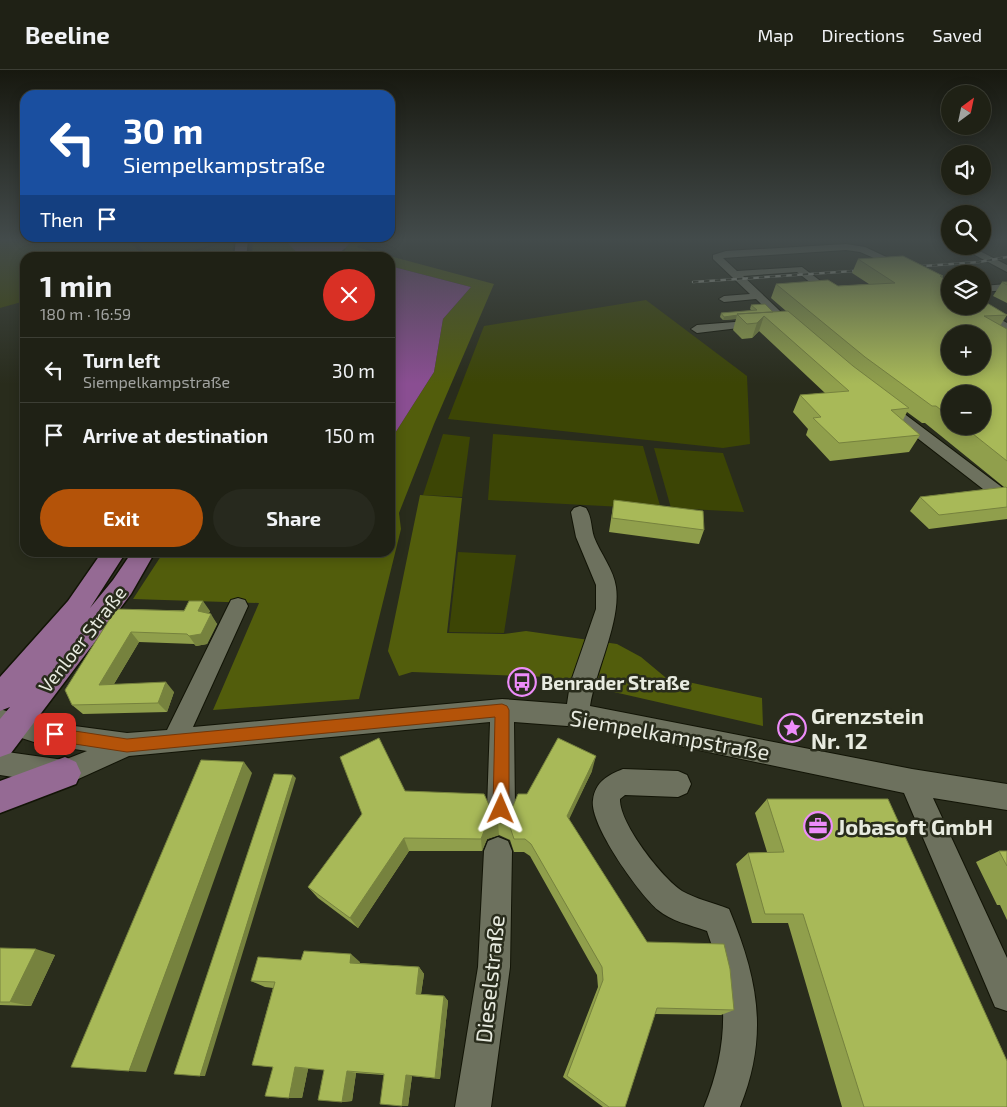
<!DOCTYPE html>
<html lang="en">
<head>
<meta charset="utf-8">
<style>
  :root { --surface:#1f2115; --page:#27291e; --text:#f1f3f6; --muted:#a1a3a0; --line:#3c3e34; --accent:#b45309 }
  body { margin:0; font-family:"Exo 2",sans-serif; background:var(--page); color:var(--text); height:100vh; display:flex; flex-direction:column; font-size:19px; white-space:nowrap }
  * { box-sizing:border-box; margin:0 }
  p { font-size:16px; color:var(--muted) }
  .icon { flex:none; width:28px; height:28px; fill:none; stroke:currentColor; stroke-width:2; stroke-linecap:round; stroke-linejoin:round }
  .map { position:relative; flex:1; overflow:hidden }
  .drawer { position:absolute; left:20px; top:182px; width:375px; height:305px; display:flex; flex-direction:column; background:var(--surface); border-radius:15px; box-shadow:0 2px 12px #0003,0 0 0 1px var(--line) }
  .drawer>* { flex:none }
  .top-card { position:absolute; left:20px; top:20px; width:375px; height:152px; border-radius:15px; box-shadow:0 2px 12px #0003,0 0 0 1px var(--line); background:#1a4fa0; color:#fff; overflow:hidden }
  .needle { width:32px; rotate:33deg }
  .fabs { position:absolute; left:941px; top:15px; display:grid; gap:10px }
  .fabs a { display:grid; place-items:center; width:50px; height:50px; border-radius:50%; background:var(--surface); box-shadow:0 2px 12px #0003,0 0 0 1px var(--line); font-size:25px }
  .pin { position:absolute; display:grid; place-items:center; width:42px; height:42px; color:#fff; margin:-21px; border-radius:10px; box-shadow:0 2px 8px #0006 }
  .me { position:absolute; width:55px; margin:-28px; rotate:1deg; stroke-linejoin:round; filter:drop-shadow(0 0 4px #0008) }
  .turn { display:flex; align-items:center; gap:18px; height:105px; padding:0 20px; font-size:22px }
  .turn .icon { width:65px; height:65px; stroke-width:2.5 }
  .turn b { display:block; font-size:35px; line-height:42px }
  .then { display:flex; align-items:center; height:48px; padding:0 20px; background:#0003; gap:10px; font-size:19px }
  .round { display:grid; place-items:center; flex:none; width:52px; height:52px; border-radius:26px; background:var(--page) }
  .headline { display:flex; align-items:center; justify-content:space-between; height:85px; padding:0 20px }
  h1 { font-size:30px; font-weight:700; line-height:38px }
  .cta { display:flex; gap:10px; margin-top:auto; padding:10px 20px }
  .cta a { flex:1; height:58px; border-radius:30px; background:var(--accent); color:#fff; font-size:20px; font-weight:700; line-height:58px; text-align:center }
  .cta a+a { background:var(--page); color:var(--text) }
  ul { padding:0; list-style:none }
  li { display:flex; align-items:center; gap:15px; height:65px; padding:0 20px; border-top:1px solid var(--line) }
  li div { flex:1 }
  li b { display:block; font-size:19px }
  li em { font-style:normal }
  header { display:flex; align-items:center; gap:30px; box-sizing:border-box; height:70px; padding:0 25px; background:var(--surface); border-bottom:1px solid var(--line) }
  header strong { font-size:24px }
  nav { display:flex; gap:28px; margin-inline-start:auto; font-size:18px }
  .map>svg:first-child { display:block }
  .green { fill:#3c4505 }
  .forest { fill:#525d0c }
  .water { fill:#8a4e92 }
  .lines { fill:none; stroke-linecap:round; stroke-linejoin:round }
  .minor-casing { stroke:#121406; stroke-width:2 }
  .major-casing { stroke:#121406; stroke-width:3 }
  .minor { fill:#6d715e; fill-rule:evenodd }
  .major { fill:#956a94; fill-rule:evenodd }
  .rail-casing { stroke:#a2a598; stroke-width:2.5 }
  .rail { stroke:#292c1c; stroke-width:2; stroke-dasharray:5.5; stroke-linecap:butt }
  .wall { fill:#909f4c; fill-rule:evenodd }
  .shaded-wall { fill:#76823e }
  .building { fill:#a8b958; stroke:#76823e; fill-rule:evenodd }
  .route { fill:#b45309; stroke:#753606 }
  .labels { text-anchor:middle; dominant-baseline:central; stroke-width:5; stroke-linejoin:round; paint-order:stroke }
  .street-label { font-size:19px; fill:#e8ebe0; stroke:#292c1c }
  .poi-label { font-size:19px; font-weight:bold; fill:#e8ebe0; stroke:#292c1c; text-anchor:start }
  .near-poi-label { font-size:22px; font-weight:bold; fill:#e8ebe0; stroke:#292c1c; text-anchor:start }
  .near-street-label { font-size:22px; fill:#e8ebe0; stroke:#292c1c }
</style>
</head>
<body>
<header>
<strong>Beeline</strong>
<nav><a>Map</a><a>Directions</a><a>Saved</a></nav>
</header>
<div class="map">
<svg width="1007" height="1037" viewBox="0 0 1007 1037">
  <rect width="100%" height="100%" fill="#292c1c"/>
  <path class="green" d="M0,169H128L144,187L25,188V231L0,238Z
    M133,169H228L174,187H149Z
    M234,169L232,187L193,188L186,185Z
    M646,230L747,306L750,374L723,378L448,349L484,256Z
    M443,364L470,367L462,427L423,425Z
    M493,364L643,376L661,439L488,430Z
    M654,378L723,383L744,442L671,438Z
    M458,482L516,485L504,563L449,562Z"/>
  <path class="forest" d="M253,169H284L302,187H252Z
    M353,169H369L356,177L494,214L434,354L399,443L401,459L359,629L213,640L259,533L133,529L163,483L390,482V371L434,302L443,249L471,217L390,196V188L330,187L344,181Z
    M420,425L462,428L447,563L504,564L526,561L617,574L641,587L665,607L762,628L763,656L548,607L412,602L399,606L388,581Z"/>
  <path class="water" d="M284,169H353C338,190 326,188 302,188Z
    M390,196L471,217L443,249L434,302L390,371Z"/>
  <g class="lines">
    <defs>
      <path id="minor" d="M846,174L865,177L910,198L902,200L860,182L846,180L723,188L737,201L802,197L839,225V229H831L797,202L743,206L798,258L800,260L794,264L790,262L756,229L724,232L719,229L724,226L750,224L713,189V185L726,181Z
        M958,176H970L1007,195V202Z
        M1007,214V220L982,222V216Z
        M963,236H977L1007,253V262Z
        M760,250L764,251V255L697,263L691,259L697,255Z
        M881,329L886,330L1007,421V434L1001,433L876,336L874,333Z
        M580,436L586,438C592,447 591,458 594,467C600,483 614,500 616,517C621,551 596,599 590,636L912,699L1007,714V740L933,728L1007,888V941L995,937L904,723L594,658L514,652L515,739L511,749L501,753L491,749L487,739L490,652L129,686L65,715L0,705V681L64,690L87,681L37,673L0,661V639L37,651L127,663L167,660L228,536L231,530L238,528L245,530L248,536L193,657L502,629L567,634L570,614L596,539V515L576,467L571,442L574,438Z
        M623,699L678,701L687,705L691,714L687,723L678,727L625,725L620,729C619,753 662,808 682,821C696,829 714,833 729,839C758,909 769,965 740,1037H704C729,976 729,923 707,861C690,855 671,851 658,840C639,824 589,754 593,730C595,712 608,705 623,699Z
        M498,767L508,771L512,781L510,897L491,1037H455L478,897L484,781L488,771Z"/>
      <path id="major" d="M236,169H248L246,188H234Z
        M102,482H126L90,538L113,510L132,482H155L131,524L11,683L0,687V649L10,637L0,641V607L68,531Z
        M65,687L76,692L81,703L76,714L0,743V711Z"/>
    </defs>
    <use href="#minor" class="minor-casing"/>
    <use href="#major" class="major-casing"/>
    <use href="#minor" class="minor"/>
    <use href="#major" class="major"/>
    <defs>
      <path id="rail" d="M910,197L979,192L1007,187
        M693,212L868,200"/>
    </defs>
    <use href="#rail" class="rail-casing"/>
    <use href="#rail" class="rail"/>
  </g>
  <path class="wall" d="M858,189L943,206L942,207L949,213L1007,245L1000,256L1007,259V449L929,459L910,441L920,427L1004,417L925,353H922L907,342L903,350L920,365L909,382L830,391L806,365L808,359L793,342L800,325L825,323L759,261L752,268L742,269L733,260L736,249L723,250L720,247L721,243L752,241L750,239L751,235L773,242L786,241L771,228L776,214L838,216L869,214L852,203ZM950,324L982,356H950Z
    M1002,212H1007V233L993,226Z
    M614,430L704,460L699,474L609,462Z
    M116,539L210,541L209,543L217,554L207,574L196,576L194,574L139,572L114,614L174,622L167,642L83,644L72,635Z
    M592,701L568,750L647,872L734,940L721,945L655,944L625,1037H603L563,1007L598,917L597,905L530,786L524,782H514L510,770L499,765L487,769L482,781H409L358,858L318,828L308,817L405,721L490,737L502,741Z
    M767,729L1007,1037H842L788,853H752L736,794L748,783L767,782L755,743Z
    M999,781H1007V850L1000,835H997L976,792Z
    M0,878L55,885L31,936L0,935Z
    M301,890L360,892L359,893L419,897L424,904L421,924L444,926L448,931L440,1009L412,1006L408,1036H402L384,1005L356,1003L352,1031L342,1032L324,1000L308,999L302,1028L272,997L252,995L273,918L265,917L251,911Z"/>
  <path class="shaded-wall" d="M737,245L736,249L723,250L724,247Z
    M738,245L772,246H764L759,261L752,268L757,253Z
    M203,531L210,541L204,552L198,541Z
    M211,544L217,554L207,574L196,576L189,566Z
    M131,562L139,572L108,624L99,615Z
    M166,612L174,622L167,642L158,633Z
    M596,686L592,701L564,760L567,746Z
    M244,692L252,703L146,1002L129,1001Z
    M293,705L296,708L205,1006H200Z
    M498,752L499,765L487,769L482,781L481,769L486,756Z
    M404,768L409,781L358,858L350,848Z
    M36,879L55,885L31,936L10,932Z
    M351,884L360,892L358,900L350,893Z
    M419,897L424,904L420,930L416,924Z
    M444,926L448,931L440,1009L435,1008Z
    M295,997L308,999L302,1028H289Z
    M347,1001L356,1003L352,1031L342,1032Z
    M406,1005L412,1006L408,1036H402Z"/>
  <path class="building" d="M903,186L943,206H940L950,213V236H982V230L1007,245L984,246L1007,259V391L963,356H982V324H950V347L936,336H932L865,287L776,214L828,210L838,216L895,213L858,189ZM950,264H982V296H950Z
    M1002,212H1007V215Z
    M765,234L773,242L737,244L738,245L724,247L721,243L757,240L751,235Z
    M788,241L853,296L909,338L891,340L920,365L839,373L813,348L821,347L800,325L849,321L764,246L757,253L747,254L737,244Z
    M1006,417L1007,418V437L939,445L920,427Z
    M614,430L703,441L704,460L612,448Z
    M189,531H203L198,541L211,544L201,564L189,566L187,564L131,562L99,615L166,612L158,633L72,635L65,620L116,539L184,541Z
    M379,668L405,721L484,724L490,737L502,741L513,736L518,724H527L558,668L596,686L567,746L647,872L724,874L730,899L734,940L657,938L625,1037H609L567,1006L603,910L602,897L531,774L525,769H514L510,757L498,752L486,756L481,769L404,768L350,848L308,817L362,744L340,687Z
    M201,690L244,692L129,1001L71,997Z
    M274,704L293,705L200,1006L174,1004Z
    M767,729H888L1007,991V1037H864L803,844H765L748,783L784,782Z
    M999,781H1007V796Z
    M0,878L36,879L10,932H0Z
    M304,881L351,884L350,893L419,897L416,924L444,926L435,1008L406,1005L402,1036L380,1034L384,1004L347,1001L342,1032L318,1030L324,1000L295,997L289,1028L265,1026L273,997L252,995L275,912L251,911L258,887L301,890Z"/>
  <linearGradient id="sky" x2="0" y2="1"><stop stop-color="#17180f"/><stop offset="0.54" stop-color="#434b4b"/><stop offset="1" stop-color="#434b4b" stop-opacity="0"/></linearGradient>
  <rect width="1007" height="314" fill="url(#sky)"/>
  <path class="route" d="M502,634L507,636L509,640V739L506,744L501,747L496,744L493,739L495,647L127,682L55,671L50,669L48,664L50,660L55,658L127,669Z"/>
  <defs>
    <symbol id="bus-ring" viewBox="-11 -11 22 22"><circle r="9.5" fill="#292c1c" stroke="#ed8cf9" stroke-width="1.5"/><path d="M-5-6H5V4H4V6H2V4H-2V6H-4V4H-5ZM-3.5-4V0h7V-4ZM-3.5 1.2v1.5H-2V1.2ZM2 1.2v1.5H3.5V1.2Z" fill="#ed8cf9"/></symbol>
    <symbol id="sight-ring" viewBox="-11 -11 22 22"><circle r="9.5" fill="#292c1c" stroke="#ed8cf9" stroke-width="1.5"/><path d="M0-6L1.8-2.2L6-1.7L2.9 1.2L3.7 5.4L0 3.3L-3.7 5.4L-2.9 1.2L-6-1.7L-1.8-2.2Z" fill="#ed8cf9"/></symbol>
    <symbol id="office-ring" viewBox="-11 -11 22 22"><circle r="9.5" fill="#292c1c" stroke="#ed8cf9" stroke-width="1.5"/><path d="M-6-3h4V-5.5h4V-3h4V5H-6ZM-1-4.5V-3h2v-1.5ZM-6 0V1H6V0Z" fill="#ed8cf9"/></symbol>
  </defs>
  <g fill-rule="evenodd">
    <use href="#bus-ring" x="506" y="596" width="32" height="32"/>
    <use href="#sight-ring" x="776" y="642" width="32" height="32"/>
    <use href="#office-ring" x="802" y="740" width="32" height="32"/>
  </g>
  <g class="labels">
    <g class="street-label">
      <text transform="translate(82 569) rotate(-52)">Venloer Straße</text>
    </g>
    <g class="poi-label">
      <text x="541" y="612">Benrader Straße</text>
    </g>
    <g class="near-poi-label">
      <text x="811" y="645">Grenzstein<tspan x="811" dy="25">Nr. 12</tspan></text>
      <text x="837" y="756">Jobasoft GmbH</text>
    </g>
    <g class="near-street-label">
      <text transform="translate(670 664) rotate(10)">Siempelkampstraße</text>
      <text transform="translate(489 909) rotate(-84)">Dieselstraße</text>
    </g>
  </g>
</svg>
<div class="fabs">
<a><svg class="needle" viewBox="-14 -14 28 28"><path d="M0-13l5 13h-10z" fill="#e53935"/><path d="M0 13l5-13h-10z" fill="#a1a3a0"/></svg></a>
<a><svg class="icon" aria-label="sound" viewBox="0 0 24 24"><path d="M4 9h4l5-4v14l-5-4H4zM17 9q2 3 0 6"/></svg></a>
<a><svg class="icon" aria-label="search" viewBox="0 0 24 24"><circle cx="10" cy="10" r="6"/><path d="M15 15l6 6"/></svg></a>
<a><svg class="icon" aria-label="layers" viewBox="0 0 24 24"><path d="M12 4l9 5-9 5-9-5zM3 14l9 5 9-5"/></svg></a>
<a>+</a>
<a>−</a>
</div>
<div class="pin" style="left:55px;top:664px;background:#d93025"><svg class="icon" aria-label="arrive" viewBox="0 0 24 24"><path d="M6 21V4h12l-3 4 3 4H6"/></svg></div>
<svg class="me" style="left:501px;top:739px" viewBox="-20 -20 40 40"><path d="M0-17L14 15 0 8-14 15z" fill="#b45309" stroke="#fff" stroke-width="4"/></svg>
<div class="top-card">
<div class="turn"><svg class="icon" aria-label="left" viewBox="0 0 24 24"><path d="M17 20v-9H6M10 6l-5 5 5 5"/></svg><div><b>30 m</b>Siempelkampstraße</div></div>
<div class="then">Then<svg class="icon" aria-label="arrive" viewBox="0 0 24 24"><path d="M6 21V4h12l-3 4 3 4H6"/></svg></div>
</div>
<section class="drawer">
<div class="headline"><div><h1>1 min</h1><p>180 m · 16:59</p></div><a class="round" style="background:#d93025;color:#fff"><svg class="icon" aria-label="close" viewBox="0 0 24 24"><path d="M6 6l12 12M18 6L6 18"/></svg></a></div>
<ul>
<li><svg class="icon" aria-label="left" viewBox="0 0 24 24"><path d="M17 20v-9H6M10 6l-5 5 5 5"/></svg><div><b>Turn left</b><p>Siempelkampstraße</p></div><em>30 m</em></li>
<li><svg class="icon" aria-label="arrive" viewBox="0 0 24 24"><path d="M6 21V4h12l-3 4 3 4H6"/></svg><div><b>Arrive at destination</b></div><em>150 m</em></li>
</ul>
<div class="cta"><a>Exit</a><a>Share</a></div>
</section>
</div>
</body>
</html>
